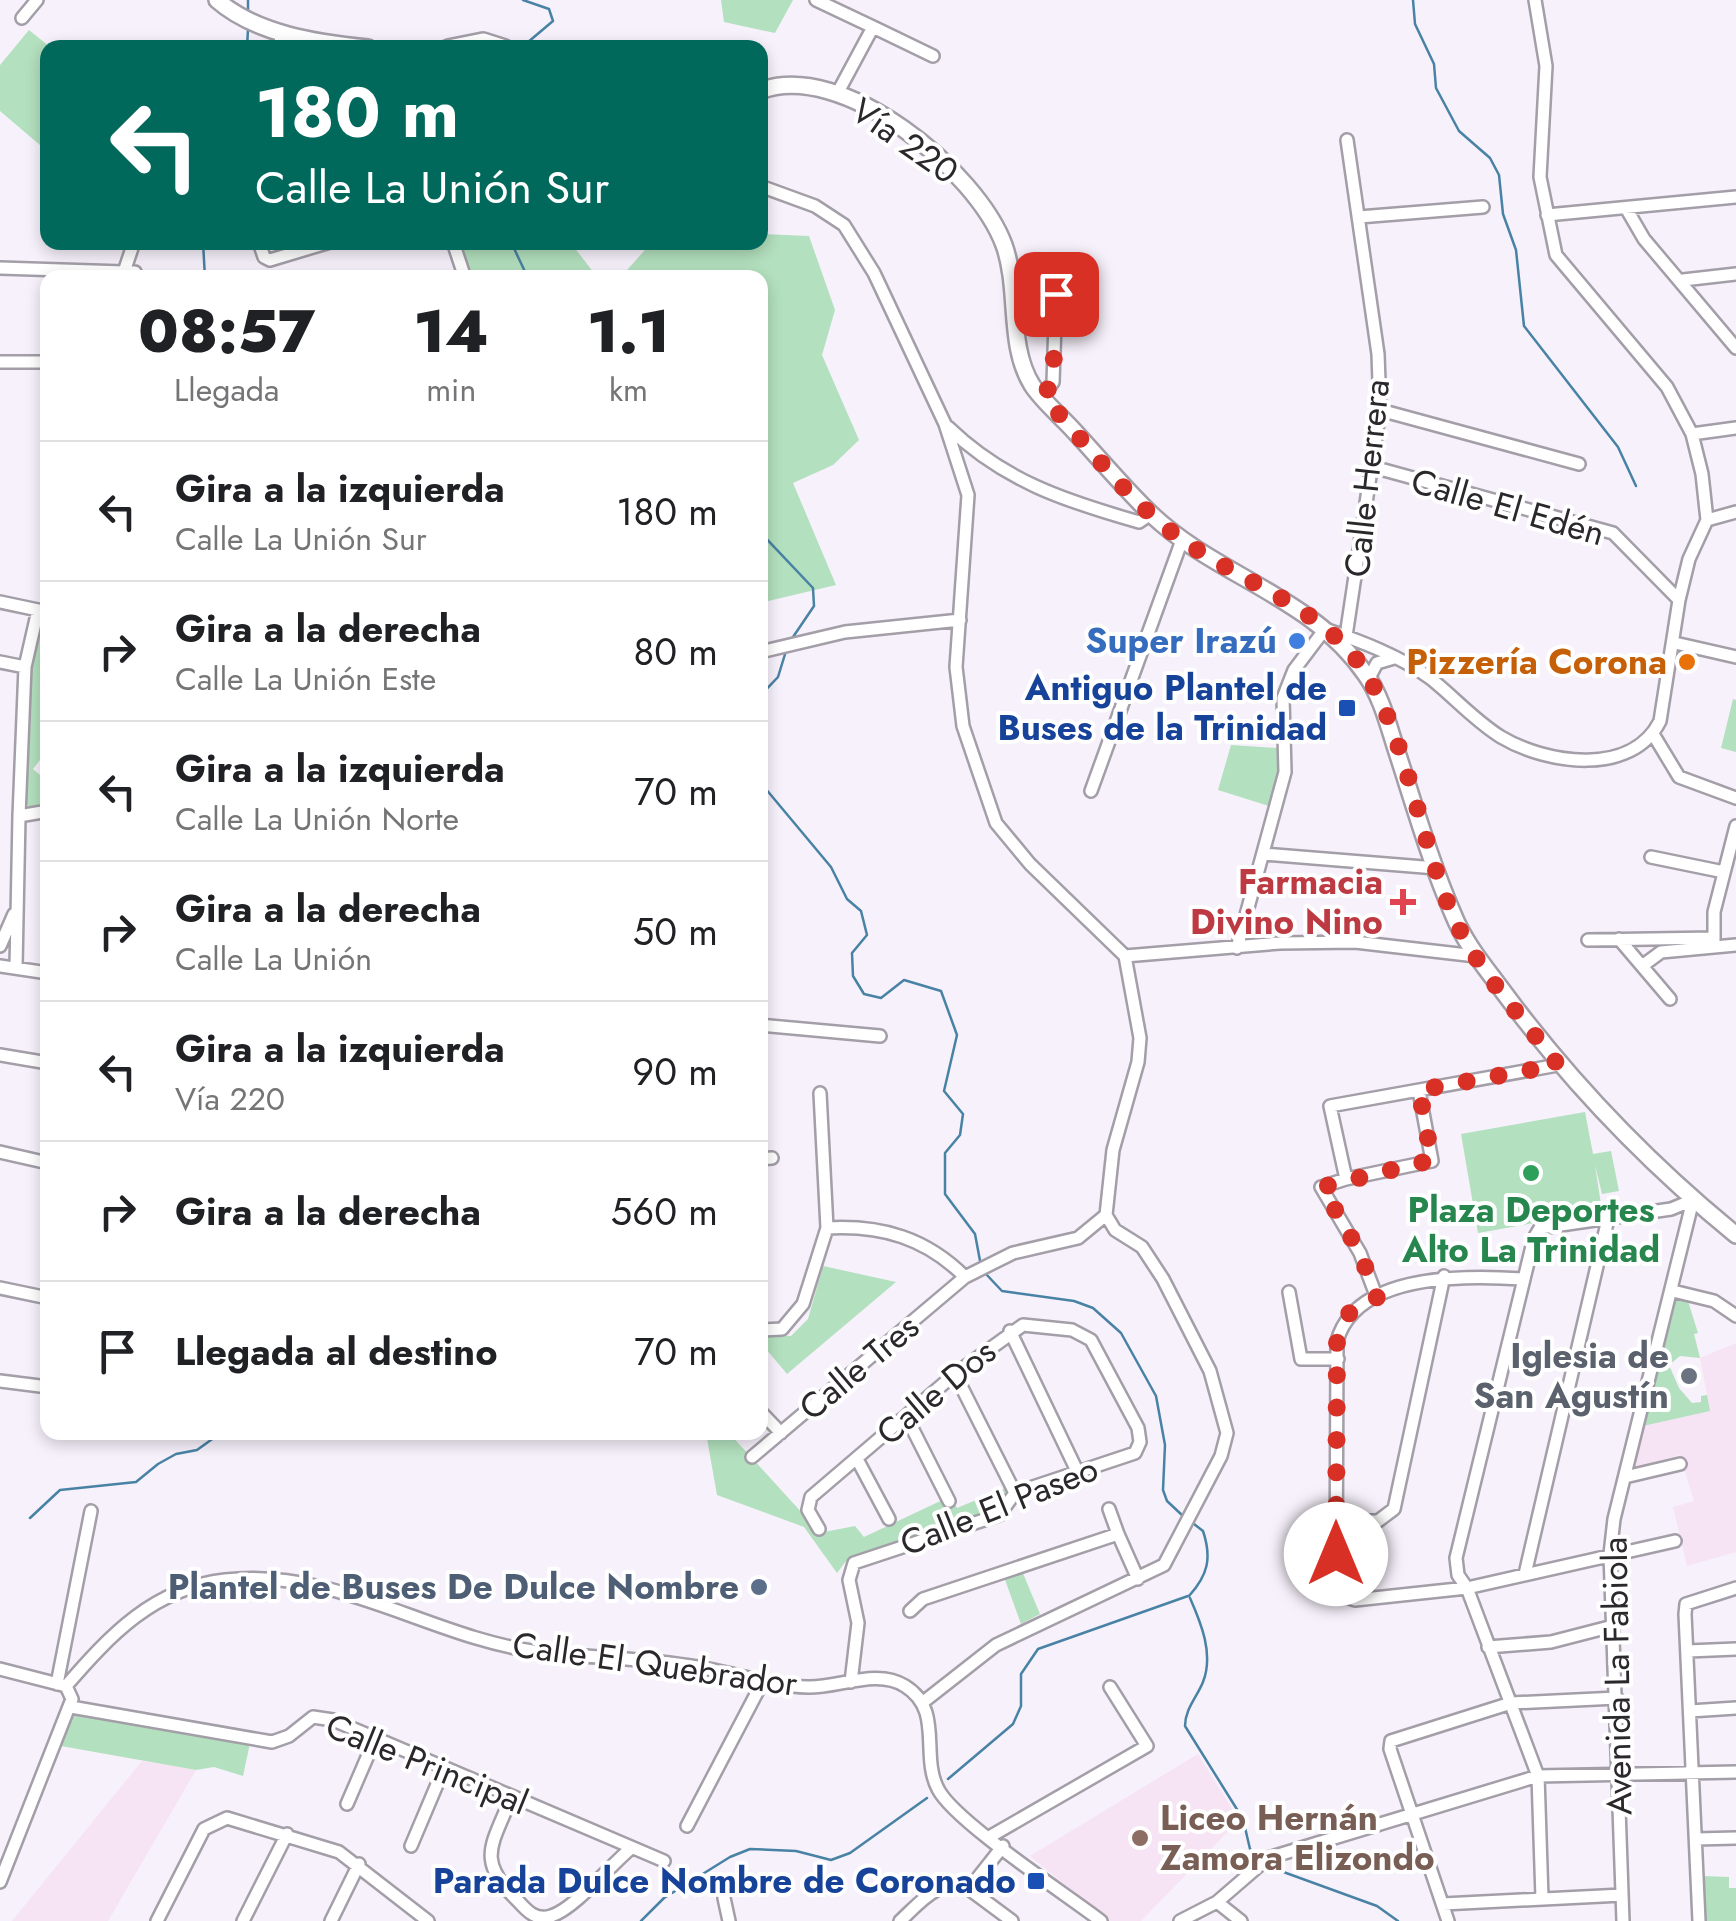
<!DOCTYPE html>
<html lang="es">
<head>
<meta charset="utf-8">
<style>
  :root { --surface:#fff; --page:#f2f2f2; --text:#202124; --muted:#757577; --line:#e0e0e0 }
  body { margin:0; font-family:Jost,sans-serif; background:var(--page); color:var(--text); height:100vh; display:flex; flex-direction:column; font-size:38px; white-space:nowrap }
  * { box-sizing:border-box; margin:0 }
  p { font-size:32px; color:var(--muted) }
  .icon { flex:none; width:55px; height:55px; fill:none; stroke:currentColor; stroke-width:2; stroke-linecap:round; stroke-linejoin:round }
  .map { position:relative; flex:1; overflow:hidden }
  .panel { position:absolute; left:40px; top:270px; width:728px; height:1170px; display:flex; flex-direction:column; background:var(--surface); border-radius:20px; box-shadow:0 5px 15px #0003 }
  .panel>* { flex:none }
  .top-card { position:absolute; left:40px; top:40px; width:728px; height:210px; border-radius:20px; box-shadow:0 5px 15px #0003; background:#00695c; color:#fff; overflow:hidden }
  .pin { position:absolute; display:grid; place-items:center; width:85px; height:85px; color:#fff; margin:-42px; border-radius:20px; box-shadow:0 5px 15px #0006 }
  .me { position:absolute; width:110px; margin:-55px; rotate:0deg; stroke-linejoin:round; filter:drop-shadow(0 0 8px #0008) }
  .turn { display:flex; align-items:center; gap:35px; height:210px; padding:0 50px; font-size:45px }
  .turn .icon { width:130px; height:130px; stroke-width:2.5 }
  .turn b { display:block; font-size:70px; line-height:85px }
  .eta { display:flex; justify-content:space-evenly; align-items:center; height:170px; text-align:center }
  .eta b { font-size:60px; font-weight:800; line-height:70px }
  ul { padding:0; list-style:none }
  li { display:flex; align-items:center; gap:30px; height:140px; padding:0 50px; border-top:2px solid var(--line) }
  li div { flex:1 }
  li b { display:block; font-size:38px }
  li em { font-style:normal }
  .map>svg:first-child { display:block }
  .education { fill:#f6e3f3 }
  .green { fill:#b3e0be }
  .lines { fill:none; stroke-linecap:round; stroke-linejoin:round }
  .stream { stroke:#4882a4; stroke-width:2.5 }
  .minor-casing { stroke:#a39ea7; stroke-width:16 }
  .major-casing { stroke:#a39ea7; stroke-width:20 }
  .minor { stroke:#fff; stroke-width:11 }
  .major { stroke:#fff; stroke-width:15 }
  .route { stroke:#d93025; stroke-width:18; stroke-dasharray:0 32.4 }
  .shop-dot { fill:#3f7fe0; stroke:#fff; stroke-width:4 }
  .food-dot { fill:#e8710a; stroke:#fff; stroke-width:4 }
  .transit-dot { fill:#1a4fb4; stroke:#fff; stroke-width:4 }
  .health-dot { fill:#e0444e; stroke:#fff; stroke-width:4 }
  .leisure-dot { fill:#2e9e5b; stroke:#fff; stroke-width:4 }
  .worship-dot { fill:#6b7280; stroke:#fff; stroke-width:4 }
  .service-dot { fill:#5c6f8a; stroke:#fff; stroke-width:4 }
  .education-dot { fill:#8d6e63; stroke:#fff; stroke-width:4 }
  .labels { text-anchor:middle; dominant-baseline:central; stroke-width:8; stroke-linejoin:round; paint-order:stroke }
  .street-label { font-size:35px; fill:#2b282c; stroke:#fff }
  .shop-label { font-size:35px; font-weight:bold; fill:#366cbe; stroke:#fff; text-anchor:end }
  .food-label { font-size:35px; font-weight:bold; fill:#c56008; stroke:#fff; text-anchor:end }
  .transit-label { font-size:35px; font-weight:bold; fill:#164399; stroke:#fff; text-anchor:end }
  .health-label { font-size:35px; font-weight:bold; fill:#be3a42; stroke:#fff; text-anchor:end }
  .leisure-label { font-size:35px; font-weight:bold; fill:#27864d; stroke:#fff }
  .worship-label { font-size:35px; font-weight:bold; fill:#5b616d; stroke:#fff; text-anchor:end }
  .service-label { font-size:35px; font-weight:bold; fill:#4e5e75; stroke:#fff; text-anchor:end }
  .education-label { font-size:35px; font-weight:bold; fill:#785e54; stroke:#fff; text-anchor:start }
</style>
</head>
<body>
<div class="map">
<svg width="1736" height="1921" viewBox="0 0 1736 1921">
  <rect width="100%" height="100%" fill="#f7f1fb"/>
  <path class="education" d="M1736,1343V1552L1687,1566L1673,1507L1694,1501L1680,1455L1634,1467L1643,1426L1710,1411L1700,1358Z
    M1198,1754L1239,1820L1141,1921H1109L1030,1856Z
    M142,1761L196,1770L108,1921H12Z"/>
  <path class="green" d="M721,0H793L775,33L724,22Z
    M29,30L50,47L47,151L0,111V65Z
    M760,234L809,236L835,310L822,355L859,440L833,465L793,483L836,585L760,603V278L621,277L651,243L760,242Z
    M460,243H571L597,277H473Z
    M41,620L48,627L47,672L42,678L47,685V751L33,769L47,781V804L33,810L25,803L29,674Z
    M1733,699L1736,700V752L1721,748Z
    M1231,745L1277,748L1280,766L1272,807L1218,790Z
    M1585,1112L1593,1154L1611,1151L1619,1191L1602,1194L1595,1165L1602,1211L1478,1233L1461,1134Z
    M823,1266L896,1282L787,1374L760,1342V1335L791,1336L808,1319Z
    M1675,1301H1688L1698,1333L1694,1334L1700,1358L1680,1356L1669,1365L1679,1388L1692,1403L1701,1402V1396L1707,1395L1710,1411L1643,1426Z
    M706,1433H729L803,1514L814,1534L855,1526L864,1537L951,1496L957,1508L1005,1488L1008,1495L995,1513L846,1561L837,1573L804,1527L717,1495Z
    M1022,1571L1040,1614L1021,1624L1004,1577Z
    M74,1713L250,1743L243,1776L214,1767L196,1770L61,1746Z
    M1703,1876L1729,1877V1888H1736V1921H1704Z"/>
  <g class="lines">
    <path class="stream" d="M1413,0L1415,24L1434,64L1436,88L1459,131L1490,158L1499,175L1503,214L1516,250L1524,326L1618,447L1636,486
      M248,11V0
      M247,48L248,29
      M521,48L553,21L549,9L523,0
      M203,242L205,278
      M511,242L528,278
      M760,532L813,588L814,606L791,640
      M760,696L778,677L786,651
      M760,782L831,867L847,899L861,911L867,935L852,953L853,976L864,994L881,998L904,980L941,991L957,1035L944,1091L963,1114L960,1135L945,1153V1194L975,1234L981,1266
      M985,1273L1002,1291L1074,1301L1093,1308L1121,1333L1156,1396L1165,1445L1163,1490L1167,1501L1183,1516
      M30,1518L60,1490L136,1482L158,1464L176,1454L197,1450L222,1432
      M1189,1596C1208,1575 1212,1558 1203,1531L1194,1524
      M1190,1598C1201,1623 1214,1654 1203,1682C1197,1697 1185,1709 1185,1726L1243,1819L1250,1849L1261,1860
      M948,1779L1013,1724L1021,1706V1674L1038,1649L1188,1596
      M1267,1866L1377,1906L1398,1921
      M641,1921L664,1898L730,1857L750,1849L796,1851L831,1860L850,1853L927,1798"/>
    <defs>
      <path id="minor" d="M816,0L873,27L837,94
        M22,18L37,0
        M873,27L933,56
        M280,48L281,32
        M760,186L815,206L844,225L874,273L945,424L968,495L956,667L963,726L996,823L1030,864L1125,956L1140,1038L1138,1062L1113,1150L1106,1215L1115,1230L1142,1247L1163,1279L1210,1371L1227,1433L1221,1456L1164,1565L996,1645L922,1703
        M1626,208L1644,239L1736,348
        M1547,215L1736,197
        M1359,217L1483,207
        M134,242L124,272H135V278
        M259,242L264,257L270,260L330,242
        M453,242L465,278
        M0,268L124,272
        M1683,280L1736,274
        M0,362H48
        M1043,396L1053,382L1056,294
        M1380,410L1579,464
        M948,427C1004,481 1065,501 1139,522L1151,514
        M1692,434L1736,428
        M1373,467L1613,533L1679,600
        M1707,520L1736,512
        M0,602L38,610L48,621
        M1346,636L1380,410L1378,354L1347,140
        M1675,643L1736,657
        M760,652L845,632L960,620
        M0,662L25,667
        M1369,678L1377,663L1394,658
        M1653,734L1679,777L1736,798
        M1091,791L1182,540
        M19,816L25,667L38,610
        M1263,854L1436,868
        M1651,857L1724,872
        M1619,939L1670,999
        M1588,940L1714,938
        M0,946L14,914
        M1714,947V912L1736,826
        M1237,948L1285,772L1283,698L1294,670L1325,629C1360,641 1400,656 1430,678C1454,697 1475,721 1501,737C1546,764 1632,777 1660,721L1679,600L1689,559L1707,520L1702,474L1692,434L1667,387L1556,255L1540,177L1546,66L1535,0
        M1125,956L1280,943L1355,942L1476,956
        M0,966L48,973
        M1642,966L1661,952L1736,945
        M16,967L19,816L48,811
        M760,1025L880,1036
        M0,1055L48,1063
        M820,1093L827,1228
        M0,1152L48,1163
        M760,1159L772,1158
        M1346,1179L1432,1161L1419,1091
        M1523,1279C1466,1275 1356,1273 1337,1341L1336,1588L1340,1595L1355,1600L1467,1588L1675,1541
        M0,1288L48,1298
        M1673,1291L1714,1301L1736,1316
        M1289,1292L1301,1359H1338
        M1377,1298L1360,1253L1321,1187L1346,1179L1330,1106L1558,1065
        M760,1330L782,1329L803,1304L827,1228C882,1225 926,1238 965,1277L1013,1253L1078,1238L1106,1215
        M1010,1331L1078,1473
        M955,1374L1015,1493
        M0,1381L48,1387
        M760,1411L781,1433
        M906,1416L949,1501
        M752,1457L965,1277
        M857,1459L889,1519
        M1625,1477L1680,1464
        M1109,1509L1118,1534
        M1336,1521H1378L1394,1509L1444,1276
        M819,1529L808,1510L811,1497L955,1374L1023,1325L1072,1330L1091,1340L1138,1428L1140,1442L1135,1453L1015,1493L999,1515L854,1563L849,1580L858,1623L851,1682
        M1525,1574L1608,1219
        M910,1611L923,1599L1118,1534L1138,1579
        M1488,1647L1551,1642L1613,1626
        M1688,1651L1736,1649
        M0,1669L66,1686L72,1699L0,1882
        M57,1684L91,1511
        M66,1686C110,1635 154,1588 225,1580C337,1567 431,1638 539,1652C591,1658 645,1658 697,1667C734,1673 771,1686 808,1687C838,1688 877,1668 905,1686C944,1710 920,1755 938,1789C954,1821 1066,1894 1101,1921
        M71,1707L272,1742L289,1736L313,1717L333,1720L664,1861
        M1690,1711L1736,1708
        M511,1798C491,1847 476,1860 518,1901C527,1911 536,1921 551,1916C573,1910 610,1866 629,1850
        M347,1804L375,1739
        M687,1826L763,1681
        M991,1836L1147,1746L1110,1687
        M1696,1839L1736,1838
        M411,1846L444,1768
        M969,1889L1012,1921
        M724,1898L729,1921
        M1542,1898L1538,1776L1467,1588L1458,1575L1456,1558L1534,1238L1540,1228L1671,1209L1693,1200
        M1217,1902L1241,1921
        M1443,1904L1622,1895
        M157,1921L204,1829L227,1818L339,1852L428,1921
        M243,1921L287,1834
        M331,1921L359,1864
        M900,1921C920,1903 940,1876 969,1889L1003,1846
        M1180,1921L1217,1902L1268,1858L1538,1776L1736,1772
        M1448,1921L1390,1749L1391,1741L1511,1703L1617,1698
        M1623,1921L1610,1554L1614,1519L1693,1200
        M1699,1921L1685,1614L1686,1604L1736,1588"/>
      <path id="major" d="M217,0C256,34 317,43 368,48
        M448,48L483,41L505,48
        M760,91C842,59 977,171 1004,245C1020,289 1007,345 1032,385C1043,402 1062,417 1075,432C1100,459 1124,488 1151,514C1217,577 1312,596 1366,675C1381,696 1388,724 1396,749C1414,804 1430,861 1453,914C1465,944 1486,968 1505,994C1572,1084 1649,1164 1736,1235"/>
    </defs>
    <use href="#minor" class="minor-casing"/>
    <use href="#major" class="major-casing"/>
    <use href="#minor" class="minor"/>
    <use href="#major" class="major"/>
  </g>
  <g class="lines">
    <path class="route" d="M1056,294L1053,382L1043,396C1087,444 1128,501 1181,539C1243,584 1327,607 1369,678C1408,746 1421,843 1453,916C1477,970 1523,1018 1558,1065L1419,1090L1432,1160L1322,1187L1360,1253L1377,1298L1348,1314L1337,1341L1336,1554"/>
  </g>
  <circle class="shop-dot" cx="1297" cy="641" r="10"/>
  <circle class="food-dot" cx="1687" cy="662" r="10"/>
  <g class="transit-dot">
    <rect x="1337" y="698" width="20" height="20" rx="5"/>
    <rect x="1026" y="1871" width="20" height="20" rx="5"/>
  </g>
  <path class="health-dot" d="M1398 887h10v10h10v10h-10v10h-10v-10h-10v-10h10z"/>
  <circle class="leisure-dot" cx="1531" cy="1173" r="10"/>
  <circle class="worship-dot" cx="1689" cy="1376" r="10"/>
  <circle class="service-dot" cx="759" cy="1587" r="10"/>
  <circle class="education-dot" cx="1140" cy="1838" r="10"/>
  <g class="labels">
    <g class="street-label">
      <text transform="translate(905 141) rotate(35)">Vía 220</text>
      <text transform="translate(1367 478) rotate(-84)">Calle Herrera</text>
      <text transform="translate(1508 507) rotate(16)">Calle El Edén</text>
      <text transform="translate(859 1367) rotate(-40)">Calle Tres</text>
      <text transform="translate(936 1392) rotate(-40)">Calle Dos</text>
      <text transform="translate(999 1506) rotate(-22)">Calle El Paseo</text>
      <text transform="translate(655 1664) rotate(8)">Calle El Quebrador</text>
      <text transform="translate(1617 1676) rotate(-91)">Avenida La Fabiola</text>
      <text transform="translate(427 1764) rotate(22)">Calle Principal</text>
    </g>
    <g class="shop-label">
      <text x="1277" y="641">Super Irazú</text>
    </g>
    <g class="food-label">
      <text x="1667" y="662">Pizzería Corona</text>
    </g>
    <g class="transit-label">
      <text x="1327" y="688">Antiguo Plantel de<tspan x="1327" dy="40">Buses de la Trinidad</tspan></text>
      <text x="1016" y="1881">Parada Dulce Nombre de Coronado</text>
    </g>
    <g class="health-label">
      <text x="1383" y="882">Farmacia<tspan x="1383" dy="40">Divino Nino</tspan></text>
    </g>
    <g class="leisure-label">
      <text x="1531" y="1210">Plaza Deportes<tspan x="1531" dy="40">Alto La Trinidad</tspan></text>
    </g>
    <g class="worship-label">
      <text x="1669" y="1356">Iglesia de<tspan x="1669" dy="40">San Agustín</tspan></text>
    </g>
    <g class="service-label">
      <text x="739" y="1587">Plantel de Buses De Dulce Nombre</text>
    </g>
    <g class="education-label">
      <text x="1160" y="1818">Liceo Hernán<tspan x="1160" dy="40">Zamora Elizondo</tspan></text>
    </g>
  </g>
</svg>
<div class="pin" style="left:1056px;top:294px;background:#d93025"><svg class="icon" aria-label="arrive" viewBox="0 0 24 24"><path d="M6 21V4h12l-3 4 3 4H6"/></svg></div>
<svg class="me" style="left:1336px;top:1554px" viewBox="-20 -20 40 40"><circle r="19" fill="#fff"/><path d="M0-13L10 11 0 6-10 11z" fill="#d93025"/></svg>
<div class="top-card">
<div class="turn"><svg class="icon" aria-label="left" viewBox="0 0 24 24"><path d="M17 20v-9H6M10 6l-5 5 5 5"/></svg><div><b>180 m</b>Calle La Unión Sur</div></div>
</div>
<section class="panel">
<div class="eta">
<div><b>08:57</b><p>Llegada</p></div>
<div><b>14</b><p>min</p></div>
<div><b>1.1</b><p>km</p></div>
</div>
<ul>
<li><svg class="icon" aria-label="left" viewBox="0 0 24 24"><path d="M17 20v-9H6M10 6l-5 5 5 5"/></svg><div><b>Gira a la izquierda</b><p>Calle La Unión Sur</p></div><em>180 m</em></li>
<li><svg class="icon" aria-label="right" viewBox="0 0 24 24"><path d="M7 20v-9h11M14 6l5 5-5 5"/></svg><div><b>Gira a la derecha</b><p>Calle La Unión Este</p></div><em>80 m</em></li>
<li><svg class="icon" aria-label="left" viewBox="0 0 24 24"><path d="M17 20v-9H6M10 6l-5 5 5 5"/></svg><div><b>Gira a la izquierda</b><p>Calle La Unión Norte</p></div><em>70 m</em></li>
<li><svg class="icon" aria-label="right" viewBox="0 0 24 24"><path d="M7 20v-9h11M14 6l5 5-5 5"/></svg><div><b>Gira a la derecha</b><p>Calle La Unión</p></div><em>50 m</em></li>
<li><svg class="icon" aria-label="left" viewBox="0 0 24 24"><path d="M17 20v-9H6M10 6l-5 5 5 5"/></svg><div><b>Gira a la izquierda</b><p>Vía 220</p></div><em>90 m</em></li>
<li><svg class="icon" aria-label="right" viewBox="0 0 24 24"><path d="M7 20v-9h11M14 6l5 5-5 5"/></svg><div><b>Gira a la derecha</b></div><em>560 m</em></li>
<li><svg class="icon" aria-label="arrive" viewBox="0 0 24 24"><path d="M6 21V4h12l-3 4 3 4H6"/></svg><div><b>Llegada al destino</b></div><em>70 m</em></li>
</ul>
</section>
</div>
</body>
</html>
